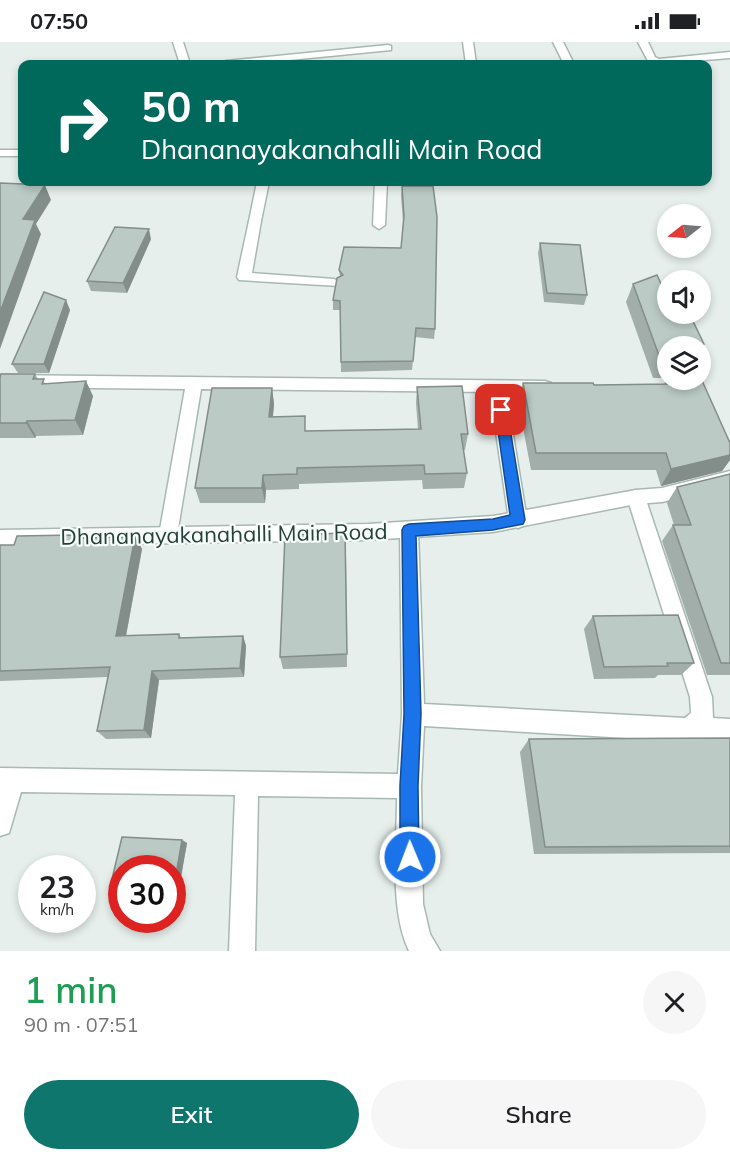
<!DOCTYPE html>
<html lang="en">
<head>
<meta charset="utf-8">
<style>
  :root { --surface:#fff; --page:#f6f6f6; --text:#202124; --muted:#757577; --accent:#0f766e }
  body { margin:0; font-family:Mulish,sans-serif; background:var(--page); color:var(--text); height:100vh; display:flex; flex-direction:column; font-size:22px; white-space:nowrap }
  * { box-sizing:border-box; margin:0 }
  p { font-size:20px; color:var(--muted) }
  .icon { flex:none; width:33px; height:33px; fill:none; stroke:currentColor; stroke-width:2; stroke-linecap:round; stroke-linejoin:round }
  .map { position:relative; height:909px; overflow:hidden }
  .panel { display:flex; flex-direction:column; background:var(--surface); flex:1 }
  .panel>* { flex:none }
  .hud { position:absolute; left:18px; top:18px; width:694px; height:126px; border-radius:12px; box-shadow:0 3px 9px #0003; background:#00695c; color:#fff; overflow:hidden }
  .needle { width:39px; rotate:253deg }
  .fabs { position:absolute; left:657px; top:162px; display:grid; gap:12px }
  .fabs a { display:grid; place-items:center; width:54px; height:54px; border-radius:50%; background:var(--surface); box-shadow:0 3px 9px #0003; font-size:30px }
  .speed { position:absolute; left:18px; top:813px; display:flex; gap:12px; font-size:30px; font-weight:700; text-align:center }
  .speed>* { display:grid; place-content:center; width:78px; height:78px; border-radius:50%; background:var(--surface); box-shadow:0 3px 9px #0003; line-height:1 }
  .speed small { font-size:15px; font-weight:400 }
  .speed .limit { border:9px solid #d22; background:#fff; color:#111 }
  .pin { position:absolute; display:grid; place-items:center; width:51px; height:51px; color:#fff; margin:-26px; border-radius:12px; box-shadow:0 3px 9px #0006 }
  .me { position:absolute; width:66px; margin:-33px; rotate:359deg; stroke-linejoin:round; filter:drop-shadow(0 0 4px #0008) }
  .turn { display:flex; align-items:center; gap:21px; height:126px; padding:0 24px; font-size:27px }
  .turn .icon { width:78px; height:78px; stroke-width:2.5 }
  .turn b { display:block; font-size:42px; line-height:51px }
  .round { display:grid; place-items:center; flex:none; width:63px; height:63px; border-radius:32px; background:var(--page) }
  .head { display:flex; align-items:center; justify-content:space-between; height:102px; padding:0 24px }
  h1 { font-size:36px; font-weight:600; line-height:45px; color:#1e9e55 }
  .primary-button { display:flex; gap:12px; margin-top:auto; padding:12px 24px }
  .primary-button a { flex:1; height:69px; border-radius:36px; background:var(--accent); color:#fff; font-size:24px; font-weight:600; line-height:69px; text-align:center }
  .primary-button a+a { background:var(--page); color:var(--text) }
  .status { display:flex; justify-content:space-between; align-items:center; height:42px; padding:0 30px; background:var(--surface); direction:ltr }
  .status svg { height:16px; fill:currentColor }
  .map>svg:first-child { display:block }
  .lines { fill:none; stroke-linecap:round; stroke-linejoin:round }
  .service-casing { stroke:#a8b8b2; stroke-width:3 }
  .minor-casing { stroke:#a8b8b2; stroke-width:3 }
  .tertiary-casing { stroke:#a8b8b2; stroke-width:3 }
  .service { fill:#fff; fill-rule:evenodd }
  .minor { fill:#fff; fill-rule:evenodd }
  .tertiary { fill:#fff; fill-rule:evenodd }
  .wall { fill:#a1aea9 }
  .shaded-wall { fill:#838d89 }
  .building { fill:#bbcac4; stroke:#838d89; stroke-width:1.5 }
  .route { fill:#1a73e8; stroke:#114b97; stroke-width:1.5 }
  .labels { text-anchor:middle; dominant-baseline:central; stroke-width:4.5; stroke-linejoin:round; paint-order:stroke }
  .street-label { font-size:22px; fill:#24423a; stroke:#f7fbf9 }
</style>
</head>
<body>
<div class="status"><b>07:50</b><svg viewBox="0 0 49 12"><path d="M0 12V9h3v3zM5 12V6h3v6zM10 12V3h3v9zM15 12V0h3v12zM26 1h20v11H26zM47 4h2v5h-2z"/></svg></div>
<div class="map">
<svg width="730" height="909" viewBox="0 0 730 909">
  <rect width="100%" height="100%" fill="#e6efeb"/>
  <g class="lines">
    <defs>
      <path id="service" d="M255,175L261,179L252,231L334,237L341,241L339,244L239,238L237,235L249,179Z"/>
      <path id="minor" d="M173,0H183L190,22H180Z
        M463,0H473L476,22H466Z
        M553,0H563L574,22H564Z
        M638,0H648L655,15L659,17L730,10V16L656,22L648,19Z
        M388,3L391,4V8L250,22H221L226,19Z
        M0,108H22V114H0Z
        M257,140H269L261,179L255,183L249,179Z
        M375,140H387L385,183L379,187L373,183Z
        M0,333L545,339L551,341L553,345L551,349L545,351L506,350L527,478L525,483L518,486L511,483L509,478L490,350L201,347L177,493L175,499L168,501L161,499L159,493L185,347L0,345Z
        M636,448L642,450L645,455L712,655L713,676L730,677V699H678L424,684L421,744L423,862L430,892L440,909H409C389,867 397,802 397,756L258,754L255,909H229L235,753L21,750L9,791L0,794V726L398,732L402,672L400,488L402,482L409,480L416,482L418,488L424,662L685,676L691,671L690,655L627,455L630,450Z"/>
      <path id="tertiary" d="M730,429V443L662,460L636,462L493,490L368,498L0,504V488L368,482L493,474L636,448L662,446Z"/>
    </defs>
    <use href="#service" class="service-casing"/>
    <use href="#minor" class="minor-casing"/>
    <use href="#tertiary" class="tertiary-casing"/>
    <use href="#service" class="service"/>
    <use href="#minor" class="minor"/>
    <use href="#tertiary" class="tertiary"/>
  </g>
  <path class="wall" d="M402,144L435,287L434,297L415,295L412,328L341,330L340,268H333V258L340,235L339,228L401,206L403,180L401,154Z
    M151,197L127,251L91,249L87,239Z
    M540,201L587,253L584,263L544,260L538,211Z
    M633,242L668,304V338H700L730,401V418L722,429L661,444L656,428H531L518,359L523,341L594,343L664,342L667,336H653L626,260Z
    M70,268L49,331H18L12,322Z
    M35,332L38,337L47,342L93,354L83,393L36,394L35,396H0V335Z
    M417,345L468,392L465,408H463L467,431L464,446L423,447L422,438L299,442V447L266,448L265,461H200L195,446L272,346L274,362L273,375L307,389L418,387L416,361Z
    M730,432V633H707L662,499L673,483H674L667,461L677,445Z
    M74,493L77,496L135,495L142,507L126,594L179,592L181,596L243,594L246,604L244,635L159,638L151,696L106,697L97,689L108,635L0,639V503H14Z
    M346,507L347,625L283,627L280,615Z
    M593,574L694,621L681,633H658L655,636L594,637L584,587Z
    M730,696V811L534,812L520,710L529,697Z
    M122,795L182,798L187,801L179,846H172V826H122V843L111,841Z"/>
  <path class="shaded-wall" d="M45,143L51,158L36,182L41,192L0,307V270L23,177Z
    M149,187L151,197L127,251L123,241Z
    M66,258L70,268L49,331L44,322Z
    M86,339L93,354L83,393L75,378Z
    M272,346L274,362L271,391L269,375Z
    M27,379L36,394L35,396L26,381Z
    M730,413V418L722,429L661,444L671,427Z
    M263,433L266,448L265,461L262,446Z
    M135,495L142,507L124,604L116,594Z
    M243,594L246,604L244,635L240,626Z
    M152,629L159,638L151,696L144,688Z
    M182,798L187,801L179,846L174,844Z"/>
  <path class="building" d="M0,141L45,143L23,177L35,178L0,270Z
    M402,144H433L437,175L435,287L416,286L413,319L341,320L340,259L333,258L337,236L343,233L339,228L344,205L401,206L404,174Z
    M115,185L149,187L123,241L87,239Z
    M540,201L580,203L587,253L547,251Z
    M657,233L668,257V272H674L675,275H691L704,302L699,304H668V319H661L633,242Z
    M44,250L66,258L44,322H12Z
    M1,332H35L33,337H44L42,342L86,339L75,378L27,379L26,381H0V335Z
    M700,334L730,401V413L671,427L666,411H536L523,341H593L594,343L670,342L669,338H700Z
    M462,344L468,392H461L467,431L425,432L424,423L297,426V432L263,433L262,446H195L212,346H272L269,375L305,374V389L421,387L417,345Z
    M730,432V621H721L673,483H691L677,445Z
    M345,491L347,612L280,615L285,493Z
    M74,493L73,496L135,495L116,594L179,592V596L243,594L240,626L152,629L144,688L97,689L110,625L0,629V503H14L17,494Z
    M678,573L694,621H667L668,624L604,625L593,574Z
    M730,696V804L545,805L529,697Z
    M122,795L182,798L174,844H172V826H122V841H111Z"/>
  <path class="route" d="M501,363L507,368L525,478L523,482L493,488L416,494L421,672L418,744L419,815L416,822L410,825L403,822L400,815V744L404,672L402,488L404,484L409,482L493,477L510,473L495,368Z"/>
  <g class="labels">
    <g class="street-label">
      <text transform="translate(224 492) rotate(-1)">Dhananayakanahalli Main Road</text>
    </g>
  </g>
</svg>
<div class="fabs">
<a><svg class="needle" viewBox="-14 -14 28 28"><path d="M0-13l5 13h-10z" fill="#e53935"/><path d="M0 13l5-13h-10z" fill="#757577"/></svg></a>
<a><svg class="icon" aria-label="sound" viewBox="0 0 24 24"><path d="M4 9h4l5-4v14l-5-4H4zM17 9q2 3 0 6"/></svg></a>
<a><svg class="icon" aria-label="layers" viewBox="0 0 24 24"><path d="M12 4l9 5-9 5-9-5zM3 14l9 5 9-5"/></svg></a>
</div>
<div class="speed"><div>23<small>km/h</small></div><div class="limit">30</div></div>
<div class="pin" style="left:501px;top:368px;background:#d93025"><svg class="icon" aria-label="arrive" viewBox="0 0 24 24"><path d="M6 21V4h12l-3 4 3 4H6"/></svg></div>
<svg class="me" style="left:410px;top:815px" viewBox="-20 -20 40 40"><circle r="17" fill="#1a73e8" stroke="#fff" stroke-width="3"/><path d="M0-11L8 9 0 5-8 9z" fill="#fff"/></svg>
<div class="hud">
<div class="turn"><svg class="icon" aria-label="right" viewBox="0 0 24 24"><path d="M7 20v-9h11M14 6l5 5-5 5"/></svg><div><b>50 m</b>Dhananayakanahalli Main Road</div></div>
</div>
</div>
<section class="panel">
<div class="head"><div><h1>1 min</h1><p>90 m · 07:51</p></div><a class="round"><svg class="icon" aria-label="close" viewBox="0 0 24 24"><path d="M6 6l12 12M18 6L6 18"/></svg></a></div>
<div class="primary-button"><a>Exit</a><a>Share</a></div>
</section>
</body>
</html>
